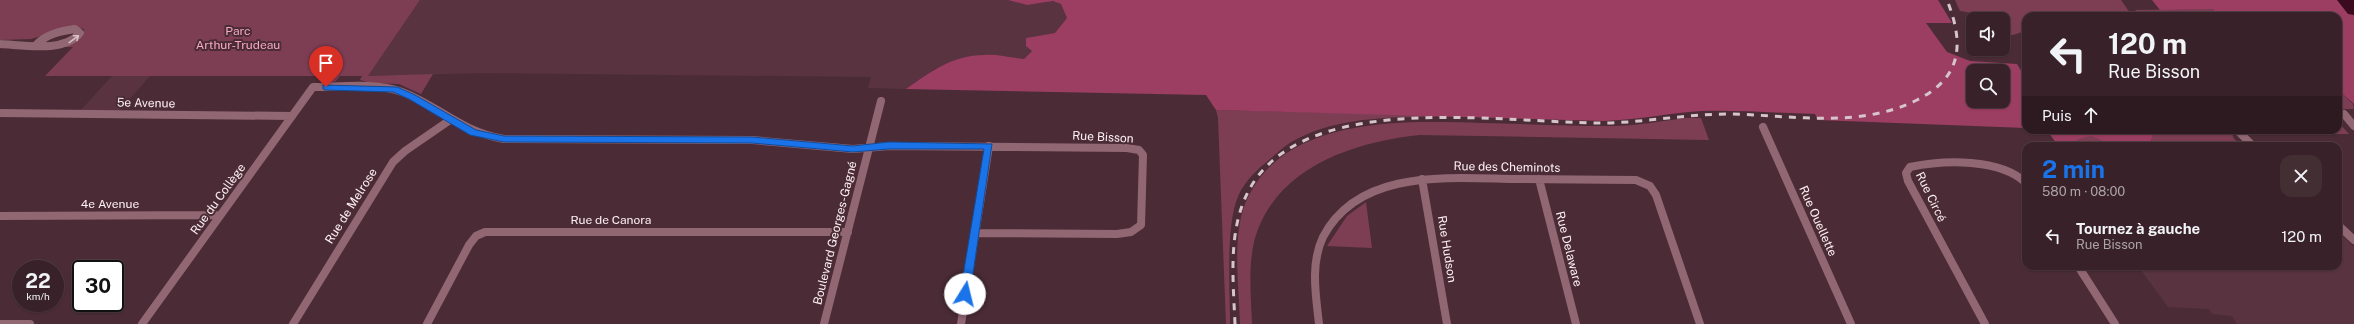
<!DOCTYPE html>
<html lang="fr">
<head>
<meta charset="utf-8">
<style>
  :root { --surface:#382128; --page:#432e34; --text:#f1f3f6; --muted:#aba3a8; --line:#523e45; --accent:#1a73e8 }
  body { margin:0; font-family:"Public Sans",sans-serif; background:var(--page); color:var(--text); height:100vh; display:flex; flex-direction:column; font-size:15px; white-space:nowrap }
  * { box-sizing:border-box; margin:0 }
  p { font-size:13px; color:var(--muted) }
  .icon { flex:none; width:22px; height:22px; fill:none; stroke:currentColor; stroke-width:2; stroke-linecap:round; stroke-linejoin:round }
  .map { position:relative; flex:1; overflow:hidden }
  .sheet { position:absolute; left:2022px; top:142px; width:320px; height:128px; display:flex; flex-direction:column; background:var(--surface); border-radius:12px; box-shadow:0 1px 3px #0004,0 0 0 1px var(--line) }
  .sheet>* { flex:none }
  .top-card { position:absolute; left:2022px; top:12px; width:320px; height:122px; border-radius:12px; box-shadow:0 1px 3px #0004,0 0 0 1px var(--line); background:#382128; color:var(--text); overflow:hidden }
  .fabs { position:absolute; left:1966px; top:12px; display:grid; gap:8px }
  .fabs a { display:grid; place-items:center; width:44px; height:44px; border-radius:8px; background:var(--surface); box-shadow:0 1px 3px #0004,0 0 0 1px var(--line); font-size:20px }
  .speed { position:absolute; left:12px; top:260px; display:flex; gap:8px; font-size:20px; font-weight:700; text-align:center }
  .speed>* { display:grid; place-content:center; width:52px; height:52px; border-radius:50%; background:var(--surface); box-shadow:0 1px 3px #0004,0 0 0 1px var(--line); line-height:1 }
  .speed small { font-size:10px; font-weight:400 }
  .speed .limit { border:2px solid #111; border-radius:6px; background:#fff; color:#111 }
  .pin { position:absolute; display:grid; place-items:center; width:34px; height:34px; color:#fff; margin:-41px -17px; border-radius:50% 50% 50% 0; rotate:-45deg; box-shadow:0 0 4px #0007 }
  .pin .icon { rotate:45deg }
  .me { position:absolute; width:44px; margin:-22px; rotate:9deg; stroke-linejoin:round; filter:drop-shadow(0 0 3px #0008) }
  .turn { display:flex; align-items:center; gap:14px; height:84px; padding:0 20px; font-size:18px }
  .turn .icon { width:52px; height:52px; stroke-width:2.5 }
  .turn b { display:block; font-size:28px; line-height:34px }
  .then { display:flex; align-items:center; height:38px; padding:0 20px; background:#0003; gap:8px; font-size:15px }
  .round { display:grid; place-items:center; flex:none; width:42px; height:42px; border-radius:12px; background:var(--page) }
  .summary { display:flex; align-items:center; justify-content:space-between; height:68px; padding:0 20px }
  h1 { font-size:24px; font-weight:700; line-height:30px; color:var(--accent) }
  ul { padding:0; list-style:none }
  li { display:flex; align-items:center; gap:12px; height:52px; padding:0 20px }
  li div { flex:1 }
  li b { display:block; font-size:15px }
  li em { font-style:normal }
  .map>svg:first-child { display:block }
  .built { fill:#593340 }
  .green { fill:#7d3e54 }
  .forest { fill:#9c3e62; fill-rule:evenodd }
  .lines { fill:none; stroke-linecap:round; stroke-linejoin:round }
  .river { fill:#3a0a1e; fill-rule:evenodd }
  .street { stroke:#926774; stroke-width:8 }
  .rail { stroke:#d6c5ca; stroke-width:3; stroke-dasharray:7 7; stroke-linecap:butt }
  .oneway { stroke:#d8c0c7 }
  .route { fill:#1a73e8; stroke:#114b97 }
  .labels { text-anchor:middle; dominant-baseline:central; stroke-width:4; stroke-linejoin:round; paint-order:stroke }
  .park-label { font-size:12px; fill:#f6a9c1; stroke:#4b2c36 }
  .street-label { font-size:12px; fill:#fdf0f4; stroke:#4b2c36 }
</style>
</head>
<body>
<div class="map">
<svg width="2354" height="324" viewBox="0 0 2354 324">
  <rect width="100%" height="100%" fill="#4b2c36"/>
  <path class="built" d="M420,0H1008L1027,5L1053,1L1061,4L1067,18L1055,33L1026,38L1032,50L1024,59L984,55L936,68L906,89L868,88L871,77L484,73L368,76Z
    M151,75L119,111L81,110L112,76Z
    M2338,232L2354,247V324H2237L2232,316L2212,314L2209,309L2168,307L2138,266H2338Z"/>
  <path class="green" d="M0,0H420L368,76L433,74L421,94L399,84L371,83L360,80L362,76H340C336,82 331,86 324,81V76H45L73,47H62L75,42L84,35V29L73,27L31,39L0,40Z
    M1955,0H2121L2132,16H2026L2025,31L2013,35L2003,34V19H1976L1972,13L1960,11Z
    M2213,9L2218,16H2140L2135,10Z
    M2338,90L2353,104L2354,109H2338Z
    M1216,110L1466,116C1413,118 1350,113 1301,137C1289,142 1279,151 1269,160C1255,171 1241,185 1236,202C1226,232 1230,292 1230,324H1226L1218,118Z
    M1686,118H1701L1709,140L1419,135C1353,142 1273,168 1254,242C1248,268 1251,297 1252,324H1240C1239,288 1232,237 1245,204C1281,115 1404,121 1481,123C1525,124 1568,126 1611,126C1637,126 1661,121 1686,118Z
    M2338,122L2349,134H2309L2305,130H2338Z
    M2155,130H2231L2234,139L2244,146H2143L2150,143Z
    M2086,136L2099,137L2112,146L2075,145L2076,141Z
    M1366,202L1372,248L1327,246L1347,216Z"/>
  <path class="forest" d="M1008,0H1938L1952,23H1926L1947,52L1970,61L2017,64L2026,79V128L1818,120L1815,114C1777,113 1739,110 1701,111C1669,113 1637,120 1604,121L1216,110L1206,95L906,89C930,72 953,55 984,55C997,54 1011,58 1024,59L1032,51L1026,46V38L1055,33L1067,18L1061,4L1053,1L1027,5ZM1973,71H2003V101H1973Z
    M2152,0H2354V104L2338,90V16H2218L2213,9L2160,10Z
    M2047,130H2155L2150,143C2143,146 2120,149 2113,146C2097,140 2095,131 2076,141L2077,146H2058Z"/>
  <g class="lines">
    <path class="river" d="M2337,0H2354V15L2348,14Z"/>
    <path class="street" d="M0,44C23,45 64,53 80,33L75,29C61,31 47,34 37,44
      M0,113L292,116
      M2344,114L2354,126
      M1763,127L1851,324
      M2237,130L2253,146
      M1422,179L1447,324
      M1539,179L1576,324
      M0,216L220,215
      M2338,225L2354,240
      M2078,266L2115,324
      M0,324H30
      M142,324L313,87C341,87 374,82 402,92C439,106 461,132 504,139L752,140L853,149L889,146L1127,148L1139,150L1143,155L1141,225L1131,232L1117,234L974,233
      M293,324L393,162L405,151L450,120
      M427,324L469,245L476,236L485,232H848
      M824,324L881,101
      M961,324L989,146
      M1319,324C1316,296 1310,264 1323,237C1359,168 1450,178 1515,179C1555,179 1596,180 1636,180L1650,186L1656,195L1700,324
      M1985,324L1908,181L1906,173L1910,167C1944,160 2000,158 2026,183"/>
    <path class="rail" d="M1235,324C1233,275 1226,218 1258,176C1323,92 1505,123 1600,123C1643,123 1685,114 1729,114C1790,115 1859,129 1917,100C1963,77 1964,43 1947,0"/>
  </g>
  <defs><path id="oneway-shaft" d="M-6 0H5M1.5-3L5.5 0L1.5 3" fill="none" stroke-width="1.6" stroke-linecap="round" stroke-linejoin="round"/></defs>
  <use class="oneway" href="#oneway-shaft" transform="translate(74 39) rotate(-36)"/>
  <path class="route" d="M323,85L397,87L415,95L476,130L504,136L752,137L853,146L889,142L992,144L970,294L965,298L960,294L984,149H889L853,152L752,143L504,142L470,135L409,99L393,92L326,90L323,89Z"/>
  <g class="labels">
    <g class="park-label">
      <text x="238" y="31">Parc<tspan x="238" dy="14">Arthur-Trudeau</tspan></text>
    </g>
    <g class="street-label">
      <text transform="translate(146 103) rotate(1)">5e Avenue</text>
      <text transform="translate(1103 137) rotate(3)">Rue Bisson</text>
      <text transform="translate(1507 167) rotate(1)">Rue des Cheminots</text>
      <text transform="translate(1931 197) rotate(64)">Rue Circé</text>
      <text transform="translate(218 199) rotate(-54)">Rue du Collège</text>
      <text x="110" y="204">4e Avenue</text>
      <text transform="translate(351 206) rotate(-58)">Rue de Melrose</text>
      <text x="611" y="220">Rue de Canora</text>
      <text transform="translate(1818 221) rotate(66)">Rue Ouellette</text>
      <text transform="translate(835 233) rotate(-76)">Boulevard Georges-Gagné</text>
      <text transform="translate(1447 249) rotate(81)">Rue Hudson</text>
      <text transform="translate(1569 249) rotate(76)">Rue Delaware</text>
    </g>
  </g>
</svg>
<div class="fabs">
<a><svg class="icon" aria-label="sound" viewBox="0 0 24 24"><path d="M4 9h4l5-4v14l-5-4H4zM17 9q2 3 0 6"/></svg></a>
<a><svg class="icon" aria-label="search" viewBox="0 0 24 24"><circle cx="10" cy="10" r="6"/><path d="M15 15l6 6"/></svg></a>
</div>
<div class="speed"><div>22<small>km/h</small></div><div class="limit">30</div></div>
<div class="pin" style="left:326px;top:87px;background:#d93025"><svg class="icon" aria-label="arrive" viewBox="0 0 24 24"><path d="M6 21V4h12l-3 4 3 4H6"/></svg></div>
<svg class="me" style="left:965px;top:294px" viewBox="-20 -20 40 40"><circle r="19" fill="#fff"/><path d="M0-13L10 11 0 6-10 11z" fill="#1a73e8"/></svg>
<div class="top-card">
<div class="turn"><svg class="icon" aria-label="left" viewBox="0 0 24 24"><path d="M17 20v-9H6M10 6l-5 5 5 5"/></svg><div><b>120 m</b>Rue Bisson</div></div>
<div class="then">Puis<svg class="icon" aria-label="ahead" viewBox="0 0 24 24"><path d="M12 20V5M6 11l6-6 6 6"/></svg></div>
</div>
<section class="sheet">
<div class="summary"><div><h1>2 min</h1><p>580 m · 08:00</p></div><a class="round"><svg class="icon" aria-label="close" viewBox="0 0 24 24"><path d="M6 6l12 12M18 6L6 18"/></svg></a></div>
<ul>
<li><svg class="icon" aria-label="left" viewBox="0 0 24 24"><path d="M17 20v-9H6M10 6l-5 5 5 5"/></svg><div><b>Tournez à gauche</b><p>Rue Bisson</p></div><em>120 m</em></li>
</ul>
</section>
</div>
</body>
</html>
